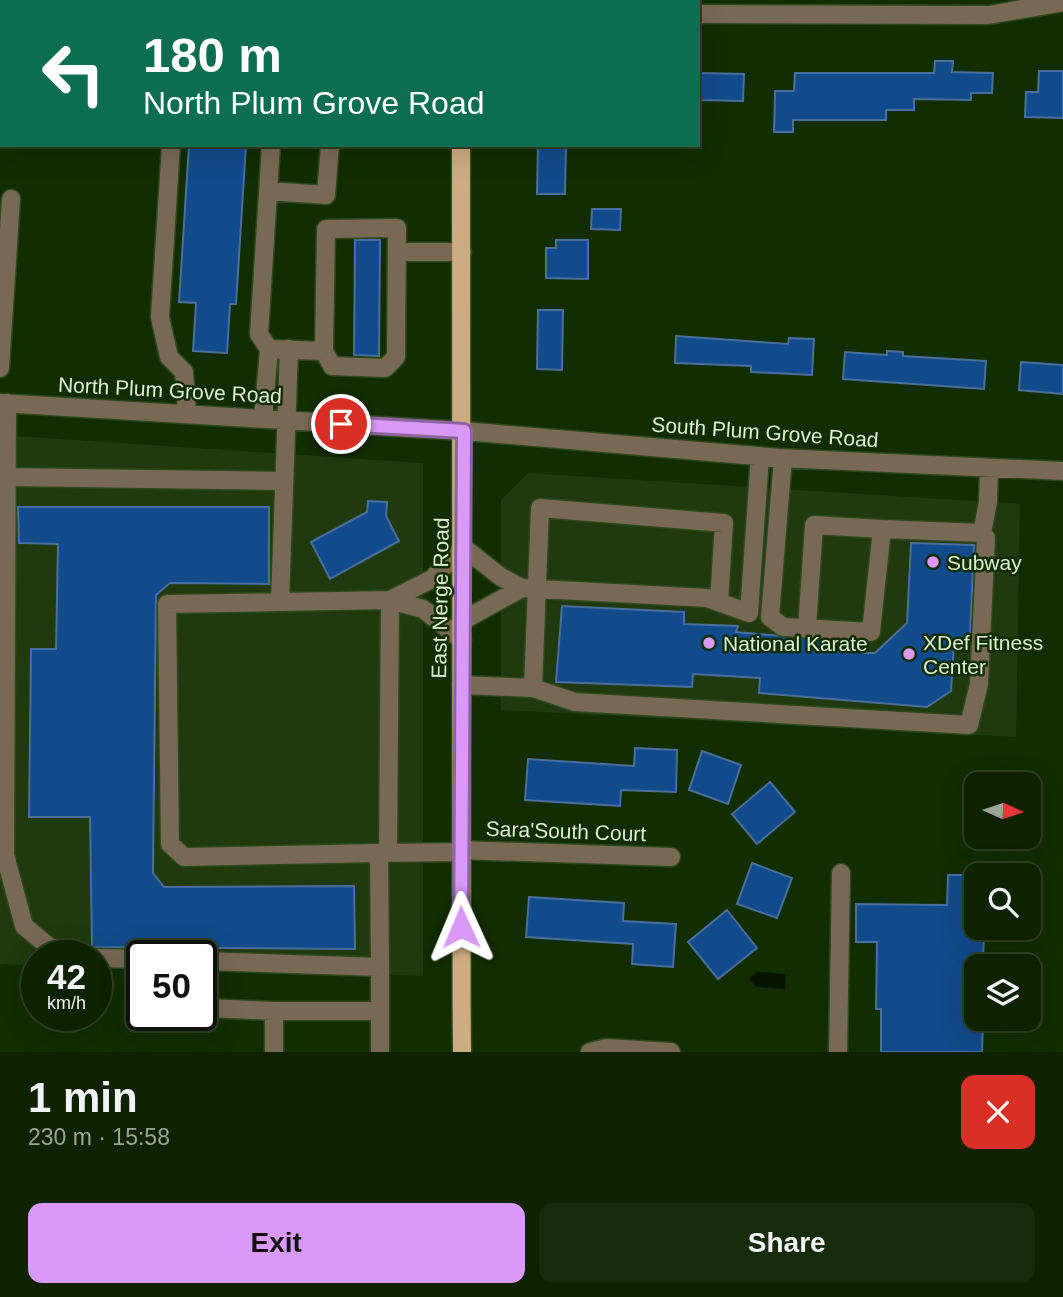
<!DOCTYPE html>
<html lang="en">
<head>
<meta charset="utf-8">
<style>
  :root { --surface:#0e2200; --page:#172a0a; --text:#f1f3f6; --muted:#9ba499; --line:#2e3f22; --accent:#d99af7 }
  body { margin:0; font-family:Helvetica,sans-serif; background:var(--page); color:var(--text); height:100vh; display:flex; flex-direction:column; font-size:26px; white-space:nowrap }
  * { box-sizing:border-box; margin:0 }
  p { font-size:23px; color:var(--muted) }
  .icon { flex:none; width:38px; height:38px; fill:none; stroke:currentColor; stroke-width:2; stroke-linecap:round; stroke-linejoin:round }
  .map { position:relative; height:1052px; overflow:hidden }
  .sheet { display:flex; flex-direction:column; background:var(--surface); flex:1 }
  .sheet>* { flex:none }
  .banner { position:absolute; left:0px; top:0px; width:700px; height:147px; box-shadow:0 7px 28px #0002,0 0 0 2px var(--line); background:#0b6e4f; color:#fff; overflow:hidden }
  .needle { width:46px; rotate:93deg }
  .tools { position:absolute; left:964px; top:772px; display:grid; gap:14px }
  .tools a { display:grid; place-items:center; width:77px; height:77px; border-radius:14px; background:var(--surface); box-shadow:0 7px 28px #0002,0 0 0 2px var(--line); font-size:35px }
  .speed { position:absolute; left:21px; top:940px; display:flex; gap:14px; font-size:35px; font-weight:700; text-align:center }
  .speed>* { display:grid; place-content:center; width:91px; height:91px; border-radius:50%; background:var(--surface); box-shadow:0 7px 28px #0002,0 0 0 2px var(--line); line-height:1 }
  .speed small { font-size:18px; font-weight:400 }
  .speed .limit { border:4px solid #111; border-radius:10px; background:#fff; color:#111 }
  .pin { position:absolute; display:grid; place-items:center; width:60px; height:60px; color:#fff; margin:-30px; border:4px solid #fff; border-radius:50%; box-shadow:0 2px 7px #0007 }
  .me { position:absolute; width:77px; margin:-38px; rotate:359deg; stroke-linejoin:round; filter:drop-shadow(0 0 5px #0008) }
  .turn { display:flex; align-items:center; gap:24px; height:147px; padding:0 28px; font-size:32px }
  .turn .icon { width:91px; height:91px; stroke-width:2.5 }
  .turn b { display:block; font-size:49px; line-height:60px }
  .round { display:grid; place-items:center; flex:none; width:74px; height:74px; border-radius:14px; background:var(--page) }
  .overview { display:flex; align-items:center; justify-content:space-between; height:119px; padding:0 28px }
  h1 { font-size:42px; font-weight:700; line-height:52px }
  .primary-button { display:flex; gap:14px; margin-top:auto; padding:14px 28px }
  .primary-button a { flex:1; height:80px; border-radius:14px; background:var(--accent); color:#111; font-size:28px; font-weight:700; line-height:80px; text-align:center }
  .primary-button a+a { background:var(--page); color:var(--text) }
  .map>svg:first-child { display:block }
  .built { fill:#20390e }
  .water { fill:#061400 }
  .building { fill:#124b8b; stroke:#4b6e9b; stroke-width:2 }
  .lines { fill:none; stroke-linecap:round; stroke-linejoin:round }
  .minor-casing { stroke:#2e481d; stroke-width:21 }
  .major-casing { stroke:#2e481d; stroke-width:21 }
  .minor { stroke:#786954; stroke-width:18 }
  .major { stroke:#cdac81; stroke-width:18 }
  .route-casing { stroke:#8d64a1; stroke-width:18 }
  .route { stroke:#d99af7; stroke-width:12 }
  .poi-dot { fill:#d99af7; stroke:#122d00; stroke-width:2.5 }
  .labels { text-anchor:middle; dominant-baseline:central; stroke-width:5; stroke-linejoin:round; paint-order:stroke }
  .street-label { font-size:21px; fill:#dbedd2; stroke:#122d00 }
  .poi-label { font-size:21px; fill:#dbedd2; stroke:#122d00; text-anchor:start }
</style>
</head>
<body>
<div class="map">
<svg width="1063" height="1052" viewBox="0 0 1063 1052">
  <rect width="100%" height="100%" fill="#122d00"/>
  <path class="built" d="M0,435L423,463V976L201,970V956H142V968L96,967V956H37V965L0,964Z
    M528,473L1020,504L1016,737L501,710V500Z"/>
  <path class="water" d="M757,972L786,974L785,989L756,987L749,979Z"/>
  <path class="building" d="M935,61H953L952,72L993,73L992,93H971V100L914,99V110H886V120H793V132H774L775,91H794L795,73H934Z
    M1039,71H1063V118L1025,117L1026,92H1038Z
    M698,73L744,74L743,101L698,100Z
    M189,145H246L236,304H230L227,353L193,351L196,303L179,302Z
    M538,145H566L565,194H537Z
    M592,209H621L620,230L591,229Z
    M355,240H380L379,356L354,355Z
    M556,240H588V279L546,278V248H556Z
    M538,310H563L562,370L537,369Z
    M676,336L788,344L789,338L814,339L812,375L751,372V366L675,363Z
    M887,351L903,352V356L986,361L984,389L843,379L845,352L887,355Z
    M1021,362L1063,365V394L1019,390Z
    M368,501L387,502L386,516L399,541L330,579L311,542L367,512Z
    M18,507H269V584L170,583L156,595L153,873L164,887L354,886L355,949L92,947L90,817H29L31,649H56L58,544L19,543Z
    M911,543L974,545L970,636L954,644L951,691L927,707L759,693L760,678L693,674L692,687L556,682L562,606L684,612V624L738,626L736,632L852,642L863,653H875L907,623Z
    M635,748L677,750L676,792L621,790L620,806L525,800L528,759L634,766Z
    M702,751L741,765L728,804L689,790Z
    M770,782L795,812L757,844L732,814Z
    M752,863L792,878L777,918L737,904Z
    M948,875H976V928H984L983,966H976V1018H983L982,1052H881V1009H876L877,942H856V904L947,905Z
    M529,897L624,903L623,921L676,924L673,967L632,964L633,944L526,937Z
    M727,910L757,948L718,979L688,942Z"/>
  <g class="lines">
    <defs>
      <path id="minor" d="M123,2V0
        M180,2L181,0
        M698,14L989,15L1063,2
        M171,145L160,317L169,357L184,372L187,414
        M268,191L326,195L330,145
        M397,252H462
        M269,349L324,351L326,229L397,228L396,357L385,368L332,366L324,351
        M0,368L11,199
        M0,403L464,431L780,458L1063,471
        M7,403L5,855L24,926L48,946L79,956
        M263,419L269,349L259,334L271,145
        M783,458L770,617L783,627L871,632L882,529L982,533L988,502L989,468
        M6,477L284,481
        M390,600L432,579L463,547L501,577L522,588L707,598L749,613L760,456
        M280,602L289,349
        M462,621L522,588
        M807,628L814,525L882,529
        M461,685L533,688L540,508L724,523L719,602
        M533,688L575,702L969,725L979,684L986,538L982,533
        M460,850L671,857
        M379,853L184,857L170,844L167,604L390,600L423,609L462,640
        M388,853L390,600
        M96,958L142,959
        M201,961L380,967L379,853L460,852
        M380,967V1052
        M207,1008L274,1011V1052
        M274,1011H380
        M590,1052L607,1048L671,1052
        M838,1052L841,873"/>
      <path id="major" d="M460,0V2
        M461,145C464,448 459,750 462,1052"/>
    </defs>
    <use href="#minor" class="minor-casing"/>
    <use href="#major" class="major-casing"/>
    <use href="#minor" class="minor"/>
    <use href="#major" class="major"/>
  </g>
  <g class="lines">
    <defs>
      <path id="route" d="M341,424L464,431L461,927"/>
    </defs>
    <use href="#route" class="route-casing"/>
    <use href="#route" class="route"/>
  </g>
  <g class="poi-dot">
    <circle cx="933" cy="562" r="7"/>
    <circle cx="709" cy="643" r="7"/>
    <circle cx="909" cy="654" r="7"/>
  </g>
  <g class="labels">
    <g class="street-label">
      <text transform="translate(170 390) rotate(3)">North Plum Grove Road</text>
      <text transform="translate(765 432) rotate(4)">South Plum Grove Road</text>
      <text transform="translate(440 598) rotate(-89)">East Nerge Road</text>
      <text transform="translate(566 831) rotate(2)">Sara'South Court</text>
    </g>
    <g class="poi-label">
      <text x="947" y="562">Subway</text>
      <text x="923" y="642">XDef Fitness<tspan x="923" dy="24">Center</tspan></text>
      <text x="723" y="643">National Karate</text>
    </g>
  </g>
</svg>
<div class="tools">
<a><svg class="needle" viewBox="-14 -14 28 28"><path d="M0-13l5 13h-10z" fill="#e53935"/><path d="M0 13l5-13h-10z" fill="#9ba499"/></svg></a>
<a><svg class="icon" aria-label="search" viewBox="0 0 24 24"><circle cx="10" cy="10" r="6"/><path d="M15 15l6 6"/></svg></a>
<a><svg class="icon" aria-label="layers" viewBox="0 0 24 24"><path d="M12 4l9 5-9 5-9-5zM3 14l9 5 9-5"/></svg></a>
</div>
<div class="speed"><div>42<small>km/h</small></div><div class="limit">50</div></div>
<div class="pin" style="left:341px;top:424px;background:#d93025"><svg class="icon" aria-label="arrive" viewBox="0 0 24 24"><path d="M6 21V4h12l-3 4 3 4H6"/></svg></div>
<svg class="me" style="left:461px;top:927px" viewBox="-20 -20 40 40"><path d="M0-17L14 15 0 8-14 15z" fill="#d99af7" stroke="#fff" stroke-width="4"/></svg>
<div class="banner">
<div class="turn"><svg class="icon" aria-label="left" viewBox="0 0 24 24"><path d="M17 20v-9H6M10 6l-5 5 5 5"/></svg><div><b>180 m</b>North Plum Grove Road</div></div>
</div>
</div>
<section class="sheet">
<div class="overview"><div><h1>1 min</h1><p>230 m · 15:58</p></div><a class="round" style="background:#d93025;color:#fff"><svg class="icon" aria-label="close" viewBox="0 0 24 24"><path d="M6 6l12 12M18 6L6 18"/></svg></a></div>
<div class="primary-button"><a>Exit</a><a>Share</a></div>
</section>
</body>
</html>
